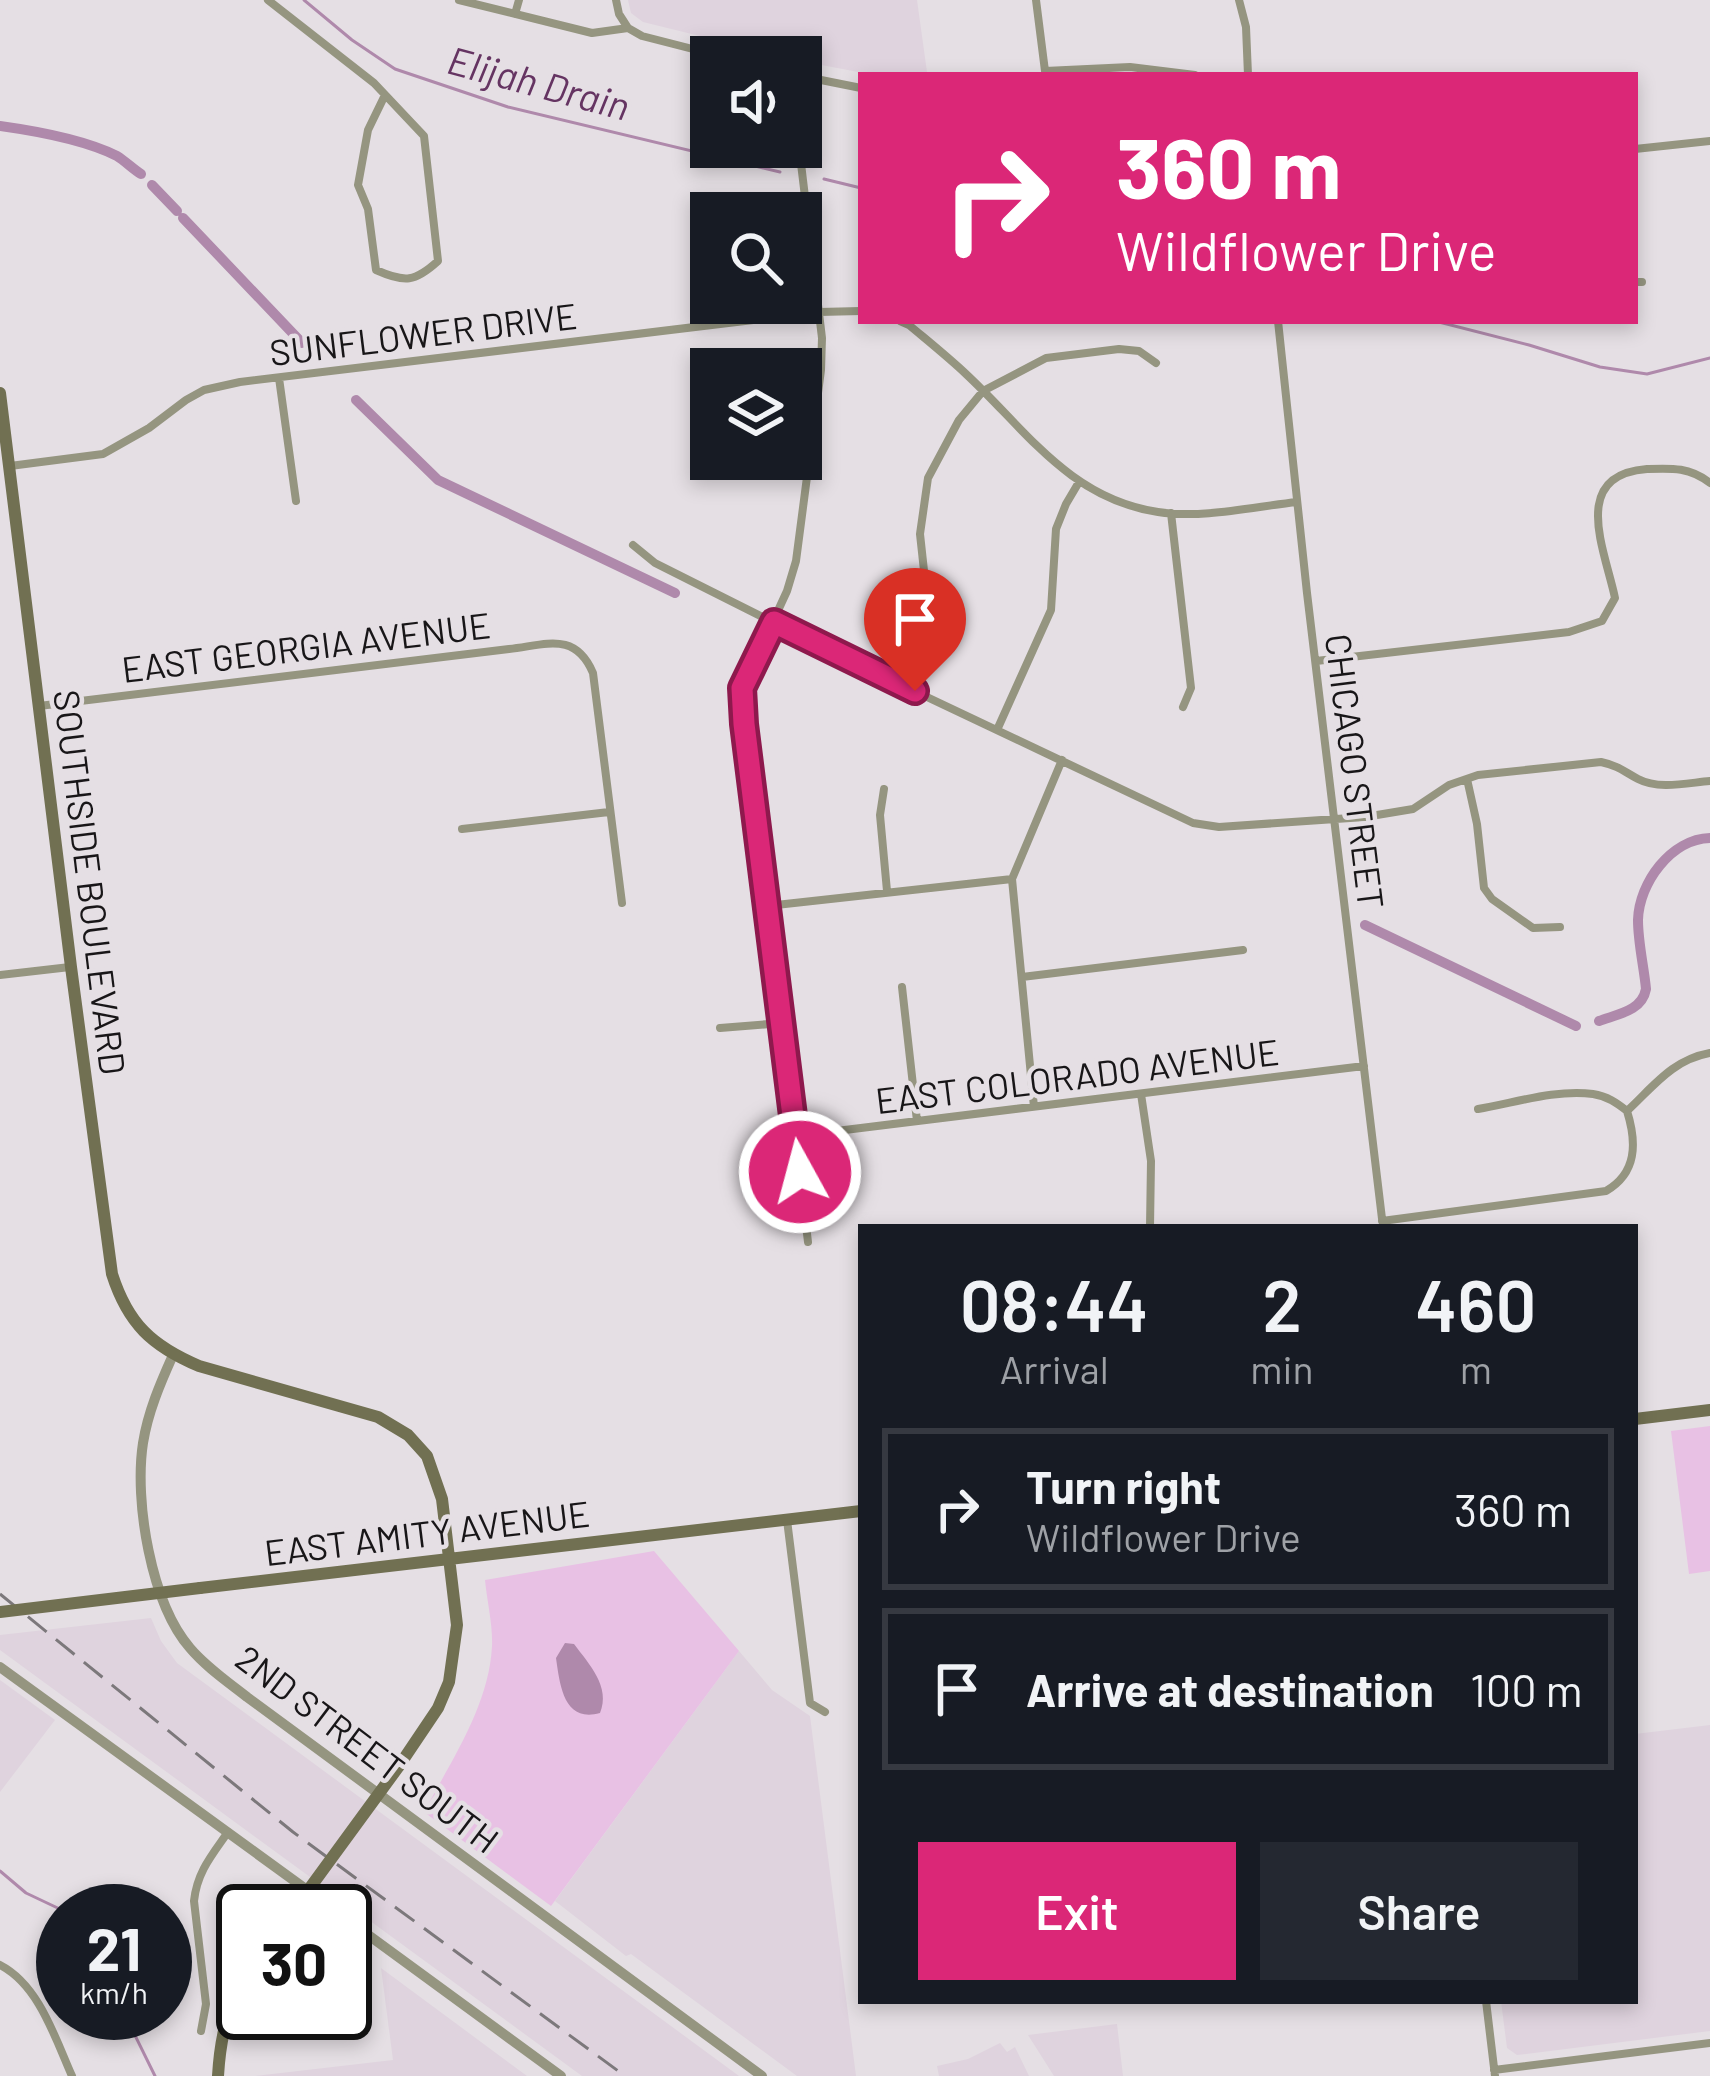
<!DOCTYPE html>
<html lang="en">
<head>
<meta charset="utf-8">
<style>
  :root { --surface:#171b24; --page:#242831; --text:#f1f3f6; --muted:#9ea1a6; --line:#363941; --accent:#db2777 }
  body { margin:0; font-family:Barlow,sans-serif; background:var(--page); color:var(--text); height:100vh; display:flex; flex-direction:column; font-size:45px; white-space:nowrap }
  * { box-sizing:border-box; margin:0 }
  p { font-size:39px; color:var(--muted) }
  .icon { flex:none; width:66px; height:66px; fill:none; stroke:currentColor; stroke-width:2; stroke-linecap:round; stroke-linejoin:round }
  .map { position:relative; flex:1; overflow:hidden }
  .panel { position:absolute; left:858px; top:1224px; width:780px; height:780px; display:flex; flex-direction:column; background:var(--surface); border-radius:0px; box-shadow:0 6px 18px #0003 }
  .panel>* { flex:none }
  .hud { position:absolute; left:858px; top:72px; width:780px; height:252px; border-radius:0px; box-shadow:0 6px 18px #0003; background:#db2777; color:#fff; overflow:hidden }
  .tools { position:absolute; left:690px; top:36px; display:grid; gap:24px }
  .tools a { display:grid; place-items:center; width:132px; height:132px; border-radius:0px; background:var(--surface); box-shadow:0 6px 18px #0003; font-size:60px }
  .speed { position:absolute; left:36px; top:1884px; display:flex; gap:24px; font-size:60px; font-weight:700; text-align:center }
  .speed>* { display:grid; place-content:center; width:156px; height:156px; border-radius:50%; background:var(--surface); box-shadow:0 6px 18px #0003; line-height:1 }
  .speed small { font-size:30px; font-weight:400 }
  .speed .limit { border:6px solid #111; border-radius:18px; background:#fff; color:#111 }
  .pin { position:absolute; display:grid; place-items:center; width:102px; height:102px; color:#fff; margin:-123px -51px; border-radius:50% 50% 50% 0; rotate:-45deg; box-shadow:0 0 12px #0007 }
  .pin .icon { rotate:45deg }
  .me { position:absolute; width:132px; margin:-66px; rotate:353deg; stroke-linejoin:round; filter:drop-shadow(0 0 9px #0008) }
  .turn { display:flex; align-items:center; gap:42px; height:252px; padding:0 60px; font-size:54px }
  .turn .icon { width:156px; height:156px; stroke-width:2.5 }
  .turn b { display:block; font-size:84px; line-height:102px }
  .eta { display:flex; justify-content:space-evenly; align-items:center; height:204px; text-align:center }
  .eta b { font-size:72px; font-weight:600; line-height:84px }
  .cta { display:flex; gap:24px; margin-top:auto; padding:24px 60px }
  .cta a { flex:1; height:138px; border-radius:0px; background:var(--accent); color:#fff; font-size:48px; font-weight:600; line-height:138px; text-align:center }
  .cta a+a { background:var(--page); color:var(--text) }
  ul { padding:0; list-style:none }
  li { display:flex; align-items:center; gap:36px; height:162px; margin:0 24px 18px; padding:0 36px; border:6px solid var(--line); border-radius:0px }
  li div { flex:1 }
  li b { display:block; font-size:45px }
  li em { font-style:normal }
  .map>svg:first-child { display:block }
  .built { fill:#dfd3de }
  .green { fill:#e8c1e4 }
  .water { fill:#af89ab }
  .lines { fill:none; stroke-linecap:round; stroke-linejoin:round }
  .stream { stroke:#af89ab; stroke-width:3 }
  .canal { stroke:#af89ab; stroke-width:10 }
  .minor { stroke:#959580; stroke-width:8 }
  .tertiary { stroke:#959580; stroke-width:10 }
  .secondary { stroke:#717052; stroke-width:12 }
  .rail { stroke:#7c787b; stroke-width:3; stroke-dasharray:24 12; stroke-linecap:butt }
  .secondary-bridge { stroke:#717052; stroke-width:12 }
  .route-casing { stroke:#8e194d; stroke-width:30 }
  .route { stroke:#db2777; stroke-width:21 }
  .labels { text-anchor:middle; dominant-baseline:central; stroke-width:9; stroke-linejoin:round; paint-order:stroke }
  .street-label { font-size:36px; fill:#181618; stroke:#e5dfe4 }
  .water-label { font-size:39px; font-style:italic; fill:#653462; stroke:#e5dfe4 }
</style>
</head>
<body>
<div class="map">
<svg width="1710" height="2076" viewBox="0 0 1710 2076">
  <rect width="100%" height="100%" fill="#e5dfe4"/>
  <path class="built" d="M628,0H917L927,72L874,75L811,63L801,61V57H785L643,22L631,13Z
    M151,1618L161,1641L177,1663L739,2076H582L0,1650V1635Z
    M739,1651L772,1690L810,1716L856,2076H797L631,1954L626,1956L555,1901Z
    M0,1680L55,1720L0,1792Z
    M1710,1725V2031L1517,2055L1507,2048L1501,2001H1635V1734Z
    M381,1968L527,2076H255L393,2060Z
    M1117,2024L1123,2076H1054L1028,2035Z
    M1000,2043L1007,2052L1015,2047L1029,2076H939L937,2066L968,2059Z"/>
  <path class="green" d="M1710,1426V1571L1689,1574L1671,1431Z
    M654,1551L739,1651L551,1906L424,1812C451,1761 489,1706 492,1646C493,1625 487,1601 485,1580Z"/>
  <path class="water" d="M565,1643L574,1644C589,1664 611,1687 600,1713C564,1723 560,1686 556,1658Z"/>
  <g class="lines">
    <path class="stream" d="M304,0L352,40L395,69L508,107L780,172
      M824,179L861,188
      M1435,321L1529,345L1600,367L1647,374L1710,358
      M0,1871L26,1893L64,1911
      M124,2013L155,2076"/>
    <path class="canal" d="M0,126C36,131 85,140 117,156C125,161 133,169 141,174
      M152,185L177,211
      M183,218L302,343
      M356,400L438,480L675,593
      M1365,925L1576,1026
      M1599,1021C1618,1014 1642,1011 1646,989C1644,967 1638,943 1638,920C1639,883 1671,839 1710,838"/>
    <path class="minor" d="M268,0L374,83L424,136L438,261C415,282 405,283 376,270L368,209L358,185L368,130L385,95
      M459,0L592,33L628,28L642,36L724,57
      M616,0L619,14L628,28
      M1036,0L1045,71L1130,67L1195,75
      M1239,0L1246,27L1248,75
      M515,14L519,0
      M801,76L861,88
      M801,114L812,78
      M799,147L822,338L821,370L796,561L787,591L742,689L808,1242
      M1635,149L1710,141
      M1635,282H1642
      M900,321L909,325C928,341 948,357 966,374C1026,430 1070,499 1158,512C1202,519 1252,507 1297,502
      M1278,321L1307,593L1383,1227
      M279,378L296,501
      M10,466L103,454L149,428L186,400L204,390L240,382L819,312L861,311
      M1171,513L1191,688L1183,707
      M633,545L655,563L834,653L1193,823L1219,827L1365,817L1413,809L1449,785L1478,775L1601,762C1619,766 1623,771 1638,779C1659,790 1687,783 1710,781
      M925,580L920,534L928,478L959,420L983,391L1046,358L1119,349L1139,351L1156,363
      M1316,661L1569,632L1602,621L1615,598C1605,550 1569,475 1647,469C1672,468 1690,467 1710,483
      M39,706L509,649C546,645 575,631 593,673L622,903
      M997,730L1051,610L1056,529L1066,504L1079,482
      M1467,779L1477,824L1484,888L1492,899L1533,928L1560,927
      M884,789L880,815L887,891
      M462,829L609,812
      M767,906L1012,879
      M0,975L70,967
      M1022,977L1243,950
      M902,987L917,1121
      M720,1028L782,1023
      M1141,1094L1151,1161L1150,1227
      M1034,1107L1012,879L1062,760
      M1478,1109C1514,1103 1556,1089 1593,1094C1607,1096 1617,1103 1627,1111
      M1627,1111C1654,1086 1672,1060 1710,1053
      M796,1136L1364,1066
      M1382,1221L1606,1191C1637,1173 1637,1143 1627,1111
      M787,1520L810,1703L825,1712
      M0,1965C39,1985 55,2038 72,2076
      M1486,2001L1495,2076
      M201,2031L206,2004L194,1901C197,1872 212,1855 228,1832
      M1494,2070L1710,2043"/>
    <path class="tertiary" d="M173,1355C160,1384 148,1412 143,1443C134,1501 151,1603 190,1648C206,1667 228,1682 247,1697L762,2076
      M0,1667L336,1911
      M345,1918L561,2076"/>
    <path class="secondary" d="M0,393L71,967L112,1274C128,1324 152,1346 199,1366L378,1417L408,1435L427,1456L442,1499L457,1625L449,1682L438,1708L399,1766
      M1635,1419L1710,1410
      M200,1588L861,1511
      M218,2076C220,2042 226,2011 243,1981"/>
    <path class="rail" d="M0,1594L293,1832L625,2076"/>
    <path class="secondary-bridge" d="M0,1612L200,1588
      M293,1911L399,1766"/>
  </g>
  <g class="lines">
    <defs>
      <path id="route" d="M800,1172L744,724L742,688L774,622L915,691"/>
    </defs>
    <use href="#route" class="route-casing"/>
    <use href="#route" class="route"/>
  </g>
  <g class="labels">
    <g class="street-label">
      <text transform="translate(423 333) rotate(-7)">SUNFLOWER DRIVE</text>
      <text transform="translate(306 646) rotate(-7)">EAST GEORGIA AVENUE</text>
      <text transform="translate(1356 771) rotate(83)">CHICAGO STREET</text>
      <text transform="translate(91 882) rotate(83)">SOUTHSIDE BOULEVARD</text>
      <text transform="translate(1077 1075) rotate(-7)">EAST COLORADO AVENUE</text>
      <text transform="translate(427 1532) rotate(-7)">EAST AMITY AVENUE</text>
      <text transform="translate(368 1748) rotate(37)">2ND STREET SOUTH</text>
    </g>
    <g class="water-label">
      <text transform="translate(539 82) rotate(15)">Elijah Drain</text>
    </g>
  </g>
</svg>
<div class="tools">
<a><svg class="icon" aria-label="sound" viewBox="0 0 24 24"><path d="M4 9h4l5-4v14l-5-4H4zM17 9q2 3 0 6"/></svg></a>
<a><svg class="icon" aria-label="search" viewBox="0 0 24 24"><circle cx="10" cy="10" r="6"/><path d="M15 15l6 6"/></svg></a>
<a><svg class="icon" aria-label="layers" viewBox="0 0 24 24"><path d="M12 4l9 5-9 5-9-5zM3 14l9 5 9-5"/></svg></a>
</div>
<div class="speed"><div>21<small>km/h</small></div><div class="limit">30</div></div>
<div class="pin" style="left:915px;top:691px;background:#d93025"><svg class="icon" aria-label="arrive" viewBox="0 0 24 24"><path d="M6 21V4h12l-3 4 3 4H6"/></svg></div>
<svg class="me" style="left:800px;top:1172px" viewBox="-20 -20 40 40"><circle r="17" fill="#db2777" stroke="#fff" stroke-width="3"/><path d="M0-11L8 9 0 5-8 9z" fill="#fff"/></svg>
<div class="hud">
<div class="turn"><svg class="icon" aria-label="right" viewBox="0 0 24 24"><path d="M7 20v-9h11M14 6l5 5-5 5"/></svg><div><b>360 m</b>Wildflower Drive</div></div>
</div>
<section class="panel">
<div class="eta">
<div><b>08:44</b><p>Arrival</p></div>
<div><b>2</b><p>min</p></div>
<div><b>460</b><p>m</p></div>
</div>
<ul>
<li><svg class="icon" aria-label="right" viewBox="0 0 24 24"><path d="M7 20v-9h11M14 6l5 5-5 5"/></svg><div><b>Turn right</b><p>Wildflower Drive</p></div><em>360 m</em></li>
<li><svg class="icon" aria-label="arrive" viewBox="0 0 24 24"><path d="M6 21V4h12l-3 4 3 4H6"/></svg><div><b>Arrive at destination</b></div><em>100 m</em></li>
</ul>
<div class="cta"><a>Exit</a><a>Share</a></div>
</section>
</div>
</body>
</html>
